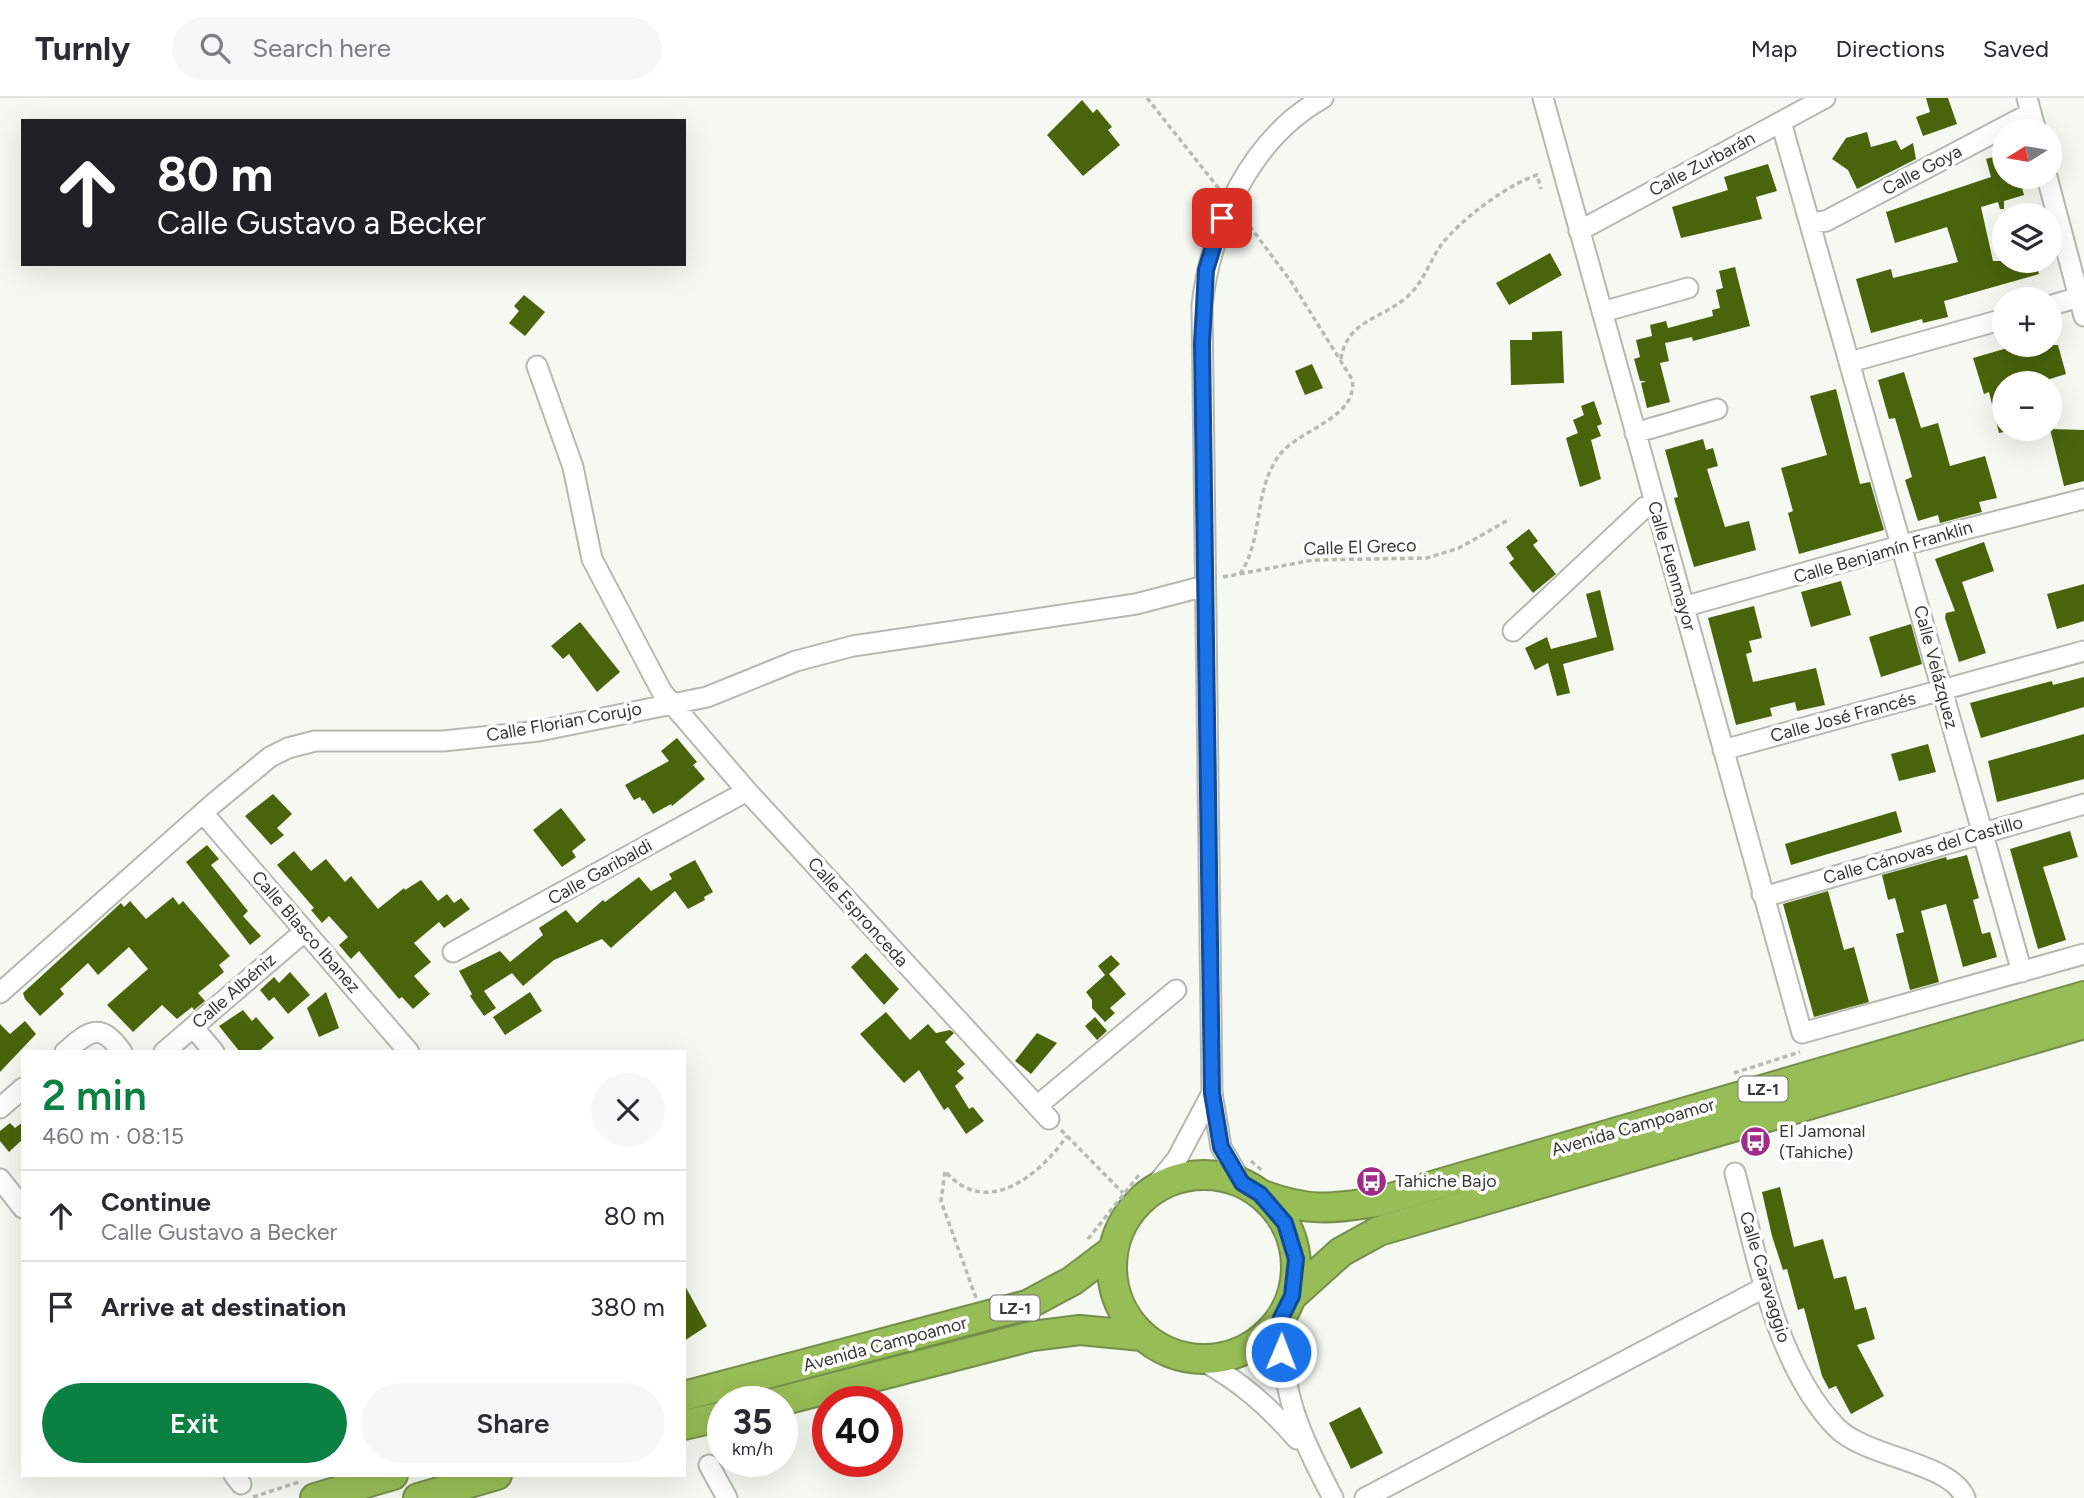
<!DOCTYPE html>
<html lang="en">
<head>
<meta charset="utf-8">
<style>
  :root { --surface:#fff; --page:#f7f7f7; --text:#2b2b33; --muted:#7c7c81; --line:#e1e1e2; --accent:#0b8043 }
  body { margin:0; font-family:Figtree,sans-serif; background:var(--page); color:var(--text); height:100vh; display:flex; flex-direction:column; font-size:26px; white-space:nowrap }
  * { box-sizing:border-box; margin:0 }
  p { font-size:23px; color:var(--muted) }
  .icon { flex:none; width:38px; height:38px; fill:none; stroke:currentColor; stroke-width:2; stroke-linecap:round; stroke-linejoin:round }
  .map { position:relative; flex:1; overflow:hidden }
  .details { position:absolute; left:21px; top:952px; width:665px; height:427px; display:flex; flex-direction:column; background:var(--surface); border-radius:0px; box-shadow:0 7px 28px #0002 }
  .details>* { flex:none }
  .banner { position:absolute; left:21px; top:21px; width:665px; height:147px; border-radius:0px; box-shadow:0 7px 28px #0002; background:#202124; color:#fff; overflow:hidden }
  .needle { width:46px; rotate:259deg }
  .fabs { position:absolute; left:1992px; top:21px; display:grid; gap:14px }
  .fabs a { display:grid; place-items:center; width:70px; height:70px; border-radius:50%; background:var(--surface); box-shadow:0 7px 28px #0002; font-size:35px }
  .speed { position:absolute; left:707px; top:1288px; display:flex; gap:14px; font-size:35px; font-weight:700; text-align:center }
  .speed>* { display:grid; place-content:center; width:91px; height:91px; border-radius:50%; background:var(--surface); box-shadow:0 7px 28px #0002; line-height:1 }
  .speed small { font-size:18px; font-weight:400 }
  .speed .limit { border:10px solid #d22; background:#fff; color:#111 }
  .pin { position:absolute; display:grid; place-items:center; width:60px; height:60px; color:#fff; margin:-30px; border-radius:14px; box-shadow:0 4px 10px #0006 }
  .me { position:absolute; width:77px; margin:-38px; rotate:1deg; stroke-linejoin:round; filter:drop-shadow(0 0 5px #0008) }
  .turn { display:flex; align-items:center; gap:24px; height:147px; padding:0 21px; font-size:32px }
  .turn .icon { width:91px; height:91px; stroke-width:2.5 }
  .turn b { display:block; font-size:49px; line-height:60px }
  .round { display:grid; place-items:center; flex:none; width:74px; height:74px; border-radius:37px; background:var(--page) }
  .headline { display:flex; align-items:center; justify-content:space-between; height:119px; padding:0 21px }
  h1 { font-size:42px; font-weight:600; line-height:52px; color:var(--accent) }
  .cta { display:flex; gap:14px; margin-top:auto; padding:14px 21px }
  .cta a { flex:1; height:80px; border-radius:42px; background:var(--accent); color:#fff; font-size:28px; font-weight:600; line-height:80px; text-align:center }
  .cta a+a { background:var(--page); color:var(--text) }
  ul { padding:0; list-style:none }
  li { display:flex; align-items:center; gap:21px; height:91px; padding:0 21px; border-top:2px solid var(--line) }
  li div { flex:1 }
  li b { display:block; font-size:26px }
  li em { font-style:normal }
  header { display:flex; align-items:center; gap:42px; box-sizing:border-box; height:98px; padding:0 35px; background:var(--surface); border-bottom:2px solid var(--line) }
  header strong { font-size:33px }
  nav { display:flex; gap:38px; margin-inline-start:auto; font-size:24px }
  .search { width:490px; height:63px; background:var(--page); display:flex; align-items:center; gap:18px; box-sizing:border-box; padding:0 24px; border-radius:38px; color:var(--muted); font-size:26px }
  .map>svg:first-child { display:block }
  .building { fill:#49640b }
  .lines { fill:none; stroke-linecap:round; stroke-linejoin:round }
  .minor-casing { stroke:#b6b9b2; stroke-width:23 }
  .highway-casing { stroke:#758f4a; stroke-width:32 }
  .path { stroke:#b7bbb4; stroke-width:3.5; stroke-dasharray:5 3.5; stroke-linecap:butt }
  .minor { stroke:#fff; stroke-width:19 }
  .highway { stroke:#97bd56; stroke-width:28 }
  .route-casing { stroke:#114b97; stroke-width:18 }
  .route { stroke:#1a73e8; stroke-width:12 }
  .labels { text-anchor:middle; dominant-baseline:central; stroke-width:7; stroke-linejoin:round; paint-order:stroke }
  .shield { fill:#fff; stroke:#737472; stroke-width:2 }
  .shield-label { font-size:16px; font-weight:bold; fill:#373935 }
  .street-label { font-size:18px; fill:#373935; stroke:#fff }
  .poi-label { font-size:18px; fill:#373935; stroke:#fff; text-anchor:start }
</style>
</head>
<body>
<header>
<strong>Turnly</strong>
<div class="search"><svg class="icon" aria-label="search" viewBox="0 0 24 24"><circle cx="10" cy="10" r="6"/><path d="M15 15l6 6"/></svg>Search here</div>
<nav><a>Map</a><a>Directions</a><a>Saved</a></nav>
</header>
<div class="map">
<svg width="2084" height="1400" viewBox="0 0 2084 1400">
  <rect width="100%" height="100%" fill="#f5f9f1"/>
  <path class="building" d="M1926,0H1948L1957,26L1923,38L1916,19L1930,14Z
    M1082,2L1093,15L1097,11L1112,29L1108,32L1120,47L1083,78L1047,37Z
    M1867,34L1871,49L1896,42L1901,52L1913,45L1916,61L1857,91L1848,72L1832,61L1846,40Z
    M2004,56V79H2019L2024,97L2004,103V111H2000L1998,104L1981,109L1993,163H2035L2039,176L1944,203L1948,219L1923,225L1922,221L1871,235L1856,181L1891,171L1893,180L1958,164L1947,129L1895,145L1886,114L1991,79L1986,61Z
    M1768,66L1777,93L1756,99L1762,121L1681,140L1672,109L1728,92L1724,79Z
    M1550,155L1562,177L1509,207L1496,185Z
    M1735,169L1750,228L1693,243L1692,239L1665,245L1669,263L1660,265L1670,304L1647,310L1641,285L1646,283H1640L1634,261L1640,259L1636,242L1652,238L1650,227L1666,223L1668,230L1713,218L1712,212L1720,210L1716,192L1723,190L1719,173Z
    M524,197L545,214L525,238L509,225L519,213L514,208Z
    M1562,233L1564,285L1511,287L1510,242H1532V234Z
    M2018,247H2058L2066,276L2037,285L2036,281L2004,285V334L1999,335L1989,294L1984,296L1973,260Z
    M1312,266L1323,290L1305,297L1295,273Z
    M1904,274L1921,330L1938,325L1950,368L1985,358L1997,400L1979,404L1982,414L1940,425L1938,417L1918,423L1905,382L1912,379L1895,320L1889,321L1878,282Z
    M1836,291L1860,386L1870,384L1884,432L1799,456L1788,415L1793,413L1781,370L1827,357L1810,298Z
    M1594,303L1602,326L1597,328L1601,338L1591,342L1601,381L1580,389L1566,340L1578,335L1573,322L1584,317L1581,308Z
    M2050,331L2084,332V383L2064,388Z
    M1703,341L1706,352L1713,350L1718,368L1707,371L1725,429L1749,423L1756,452L1694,469L1674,400L1678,399L1665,352Z
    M1529,431L1538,443L1533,447L1556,476L1533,495L1509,465L1514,461L1506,449Z
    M1984,444L1994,473L1962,484L1986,555L1959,564L1945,520L1946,515L1955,513L1935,461Z
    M1841,483L1851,517L1811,529L1801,494Z
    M2084,486V523L2057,531L2047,496Z
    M1600,492L1614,552L1563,566L1570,595L1557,598L1548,565L1535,572L1525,550L1547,539L1551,551L1597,539L1586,496Z
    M1754,508L1762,540L1749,543L1752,554L1746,556L1753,584L1816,570L1825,607L1797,613L1795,604L1770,610L1772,618L1736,627L1708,520Z
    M580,524L620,574L597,594L569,556L563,561L551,548Z
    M1911,526L1922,566L1881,579L1869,539Z
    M2084,579V609L1981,640L1970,605L2052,583L2053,587Z
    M2084,636V681L1997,704L1988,663Z
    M677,640L697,664L693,667L705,681L672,708L671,706L653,716L644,702L642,703L640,699L634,702L625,687L669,663L661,653Z
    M1928,646L1936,674L1899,683L1891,656Z
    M273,696L292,716L277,730L284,737L271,747L245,718Z
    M561,710L586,742L572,753L576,759L562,769L533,732Z
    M1896,713L1902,734L1791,767L1785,746Z
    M2070,733L2078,759L2043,769L2066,842L2038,851L2010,751Z
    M207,747L219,761L211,767L248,813L243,818L261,838L250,847L186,764Z
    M294,753L311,773L326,761L345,784L351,778L378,811L404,790L405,792L421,782L438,803L447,796L454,805L461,800L470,811L444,830L439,824L414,845L431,864L414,878L430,896L413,911L402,899L399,901L359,853L351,861L339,847L348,839L329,818L322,825L311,812L314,810L277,767Z
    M1967,757L1979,800L1973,802L1982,836L1990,834L1997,859L1963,869L1946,806L1921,813L1939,884L1910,892L1896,836L1904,834L1895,800L1888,802L1882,777L1946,759L1947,762Z
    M695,762L713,794L704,799L705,802L688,811L675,793L611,850L602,841L554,862L523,888L512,875L484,893L496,910L484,918L470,898L472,896L459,873L500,853L510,864L543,837L539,830L566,812L577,825L603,802L605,804L639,779L651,793L672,781L669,776Z
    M1828,793L1844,852L1854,849L1869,904L1814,919L1783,806Z
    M173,799L179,807L183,803L230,858L219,867L224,874L198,895L205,903L194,912L192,909L177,921L162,907L133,934L107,907L148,871L129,849L98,877L88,865L60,891L64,896L40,918L25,901L23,895L121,805L124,809L130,803L146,821Z
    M866,855L899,891L884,907L851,869Z
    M1111,857L1120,866L1109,876L1126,896L1110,910L1115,915L1105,924L1092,910V902L1086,894L1105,877L1098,868Z
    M290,874L310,897L288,916L274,899L269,903L260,892L274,879L279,885Z
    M326,894L339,930L319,939L307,910Z
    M530,894L542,913L505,937L493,919Z
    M243,912L252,923L256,919L274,940L258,954H240L219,928Z
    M886,914L910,942L928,926L936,935L950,932L954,935L945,944L965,966L957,973L964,980L955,988L969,1011L973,1009L984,1023L966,1036L948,1009L944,1012L919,972L904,985L860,936Z
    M1095,919L1107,933L1097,942L1085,928Z
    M25,923L36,936L0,974V926L10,936Z
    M1037,935L1057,945L1031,976L1015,963Z
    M23,1024V1041L9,1054L0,1043V1033L10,1025L15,1030Z
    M1780,1089L1794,1149L1823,1141L1834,1181L1846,1178L1855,1212L1866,1209L1875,1241L1857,1247L1884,1298L1851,1316L1836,1288L1829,1291L1822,1278L1804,1210L1798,1212L1787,1171L1783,1172L1772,1138L1762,1094Z
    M684,1186L707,1228L684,1243Z
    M1360,1309L1383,1355L1351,1371L1329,1325Z"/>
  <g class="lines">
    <defs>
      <path id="minor" d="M1543,0L1802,935L2084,856
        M2027,0L2036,33
        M1781,24L2022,874
        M2047,79L2084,218
        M1811,125L1826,123L2031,15
        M1579,133L1825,0
        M2049,208L2079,199
        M1602,214L1688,190
        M1850,264L2004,221
        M537,268L573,369L592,461L662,594L747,693L1049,1021
        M1635,335L1717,311
        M1683,509L1903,447L2084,401
        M1513,533L1645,409L1654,406
        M1723,652L2084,553
        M203,715L409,954
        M1762,796H1774L2084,706
        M453,854L747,693
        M0,895L214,705L270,659L288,650L315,643H443L539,633L707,599L796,563L853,548L1136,506L1205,488
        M193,929L214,954
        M65,954C89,933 100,923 122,954
        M164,954L305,833
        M1037,1008L1176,892
        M0,1010L23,990
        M1735,1075C1756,1155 1777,1270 1837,1330C1867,1360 1951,1364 1965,1400
        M0,1081L23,1110
        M1242,1085L1221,1049L1212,995L1202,207C1212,126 1250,41 1323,0
        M1152,1092L1177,1061L1212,995
        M1281,1220C1281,1296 1299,1335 1333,1400
        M1201,1262C1240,1283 1268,1308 1297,1341
        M709,1367L727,1400
        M234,1377L241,1386
        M1365,1400L1765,1189"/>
      <path id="highway" d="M1112 1169a92 92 0 1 1 184 0a92 92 0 1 1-184 0Z
        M1260,1096C1307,1114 1329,1111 1377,1104L2084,898
        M1292,1198L1341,1154L1379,1133L2084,926
        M684,1298L1027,1207L1072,1183L1113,1152
        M777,1304L1032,1238L1080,1232L1142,1238
        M684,1327L723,1318
        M315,1400L393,1377
        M418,1400L497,1377"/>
    </defs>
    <use href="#minor" class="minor-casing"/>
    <use href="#highway" class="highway-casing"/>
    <path class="path" d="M1147,0L1220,92
      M1341,261C1347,221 1384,221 1409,197C1424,183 1430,163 1441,147C1461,121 1507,87 1537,77L1541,91
      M1240,476C1265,439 1252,389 1282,354C1304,330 1359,318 1352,281L1292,185L1243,119
      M1223,479L1313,462L1427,460L1459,450L1510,421
      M1734,975L1800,954
      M1061,1032L1123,1095
      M1251,1063L1264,1074
      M1088,1141L1139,1077
      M976,1200L941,1103L945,1073C986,1121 1039,1078 1067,1038
      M253,1399L299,1384"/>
    <use href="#minor" class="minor"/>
    <use href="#highway" class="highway"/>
  </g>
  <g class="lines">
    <defs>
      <path id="route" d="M1222,120L1206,172L1202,245L1212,995L1221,1049L1242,1085L1260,1096L1285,1125L1296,1161L1292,1198L1281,1220V1254"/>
    </defs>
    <use href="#route" class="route-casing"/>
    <use href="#route" class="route"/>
  </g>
  <defs>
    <symbol id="bus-disc" viewBox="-11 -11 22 22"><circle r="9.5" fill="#9e2d89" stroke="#fff"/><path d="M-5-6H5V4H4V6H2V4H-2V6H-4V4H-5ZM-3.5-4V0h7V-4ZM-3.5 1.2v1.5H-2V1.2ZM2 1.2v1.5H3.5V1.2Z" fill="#fff"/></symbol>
  </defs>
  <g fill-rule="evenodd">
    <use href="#bus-disc" x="1738" y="1026" width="35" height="35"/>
    <use href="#bus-disc" x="1354" y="1066" width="35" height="35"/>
  </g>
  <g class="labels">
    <g class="shield">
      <rect x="1738.5" y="978.5" width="49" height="25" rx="5"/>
      <rect x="990.5" y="1197.5" width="49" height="25" rx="5"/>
    </g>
    <g class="shield-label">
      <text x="1763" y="991">LZ-1</text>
      <text x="1015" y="1210">LZ-1</text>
    </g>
    <g class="street-label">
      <text transform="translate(1702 66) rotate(-28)">Calle Zurbarán</text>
      <text transform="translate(1922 72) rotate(-28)">Calle Goya</text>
      <text transform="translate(1360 449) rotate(-2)">Calle El Greco</text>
      <text transform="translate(1883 454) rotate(-16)">Calle Benjamín Franklin</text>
      <text transform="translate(1672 468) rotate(74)">Calle Fuenmayor</text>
      <text transform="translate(1936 569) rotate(75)">Calle Velázquez</text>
      <text transform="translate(1843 619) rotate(-15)">Calle José Francés</text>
      <text transform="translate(564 624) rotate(-10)">Calle Florian Corujo</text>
      <text transform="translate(1923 752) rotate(-16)">Calle Cánovas del Castillo</text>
      <text transform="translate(600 774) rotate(-29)">Calle Garibaldi</text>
      <text transform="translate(858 814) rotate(48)">Calle Espronceda</text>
      <text transform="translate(306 834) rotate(49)">Calle Blasco Ibanez</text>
      <text transform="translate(234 893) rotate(-41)">Calle Albéniz</text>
      <text transform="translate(1633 1029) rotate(-16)">Avenida Campoamor</text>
      <text transform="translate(1765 1179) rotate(73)">Calle Caravaggio</text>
      <text transform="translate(885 1246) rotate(-15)">Avenida Campoamor</text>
    </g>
    <g class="poi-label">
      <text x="1779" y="1033">El Jamonal<tspan x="1779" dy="21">(Tahiche)</tspan></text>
      <text x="1395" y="1083">Tahiche Bajo</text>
    </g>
  </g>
</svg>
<div class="fabs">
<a><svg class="needle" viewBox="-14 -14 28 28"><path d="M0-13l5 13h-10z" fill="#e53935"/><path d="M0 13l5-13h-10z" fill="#7c7c81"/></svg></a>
<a><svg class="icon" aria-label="layers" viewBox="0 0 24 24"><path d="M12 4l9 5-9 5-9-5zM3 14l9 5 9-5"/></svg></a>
<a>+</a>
<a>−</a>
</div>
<div class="speed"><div>35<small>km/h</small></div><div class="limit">40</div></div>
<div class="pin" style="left:1222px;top:120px;background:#d93025"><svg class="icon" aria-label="arrive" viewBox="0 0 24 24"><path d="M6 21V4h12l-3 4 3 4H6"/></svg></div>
<svg class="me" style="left:1281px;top:1254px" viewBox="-20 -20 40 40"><circle r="17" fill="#1a73e8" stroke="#fff" stroke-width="3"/><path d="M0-11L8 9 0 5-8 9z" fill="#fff"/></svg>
<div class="banner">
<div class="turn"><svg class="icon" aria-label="ahead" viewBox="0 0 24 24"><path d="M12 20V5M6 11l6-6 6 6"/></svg><div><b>80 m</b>Calle Gustavo a Becker</div></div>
</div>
<section class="details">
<div class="headline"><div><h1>2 min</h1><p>460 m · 08:15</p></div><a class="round"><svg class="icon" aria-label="close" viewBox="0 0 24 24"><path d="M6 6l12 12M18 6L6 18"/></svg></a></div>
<ul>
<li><svg class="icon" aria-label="ahead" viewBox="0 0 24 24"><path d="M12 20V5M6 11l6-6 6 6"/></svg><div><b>Continue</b><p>Calle Gustavo a Becker</p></div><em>80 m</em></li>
<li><svg class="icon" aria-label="arrive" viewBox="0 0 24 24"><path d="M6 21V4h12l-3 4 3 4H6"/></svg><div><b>Arrive at destination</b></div><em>380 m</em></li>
</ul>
<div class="cta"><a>Exit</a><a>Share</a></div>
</section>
</div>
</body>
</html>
